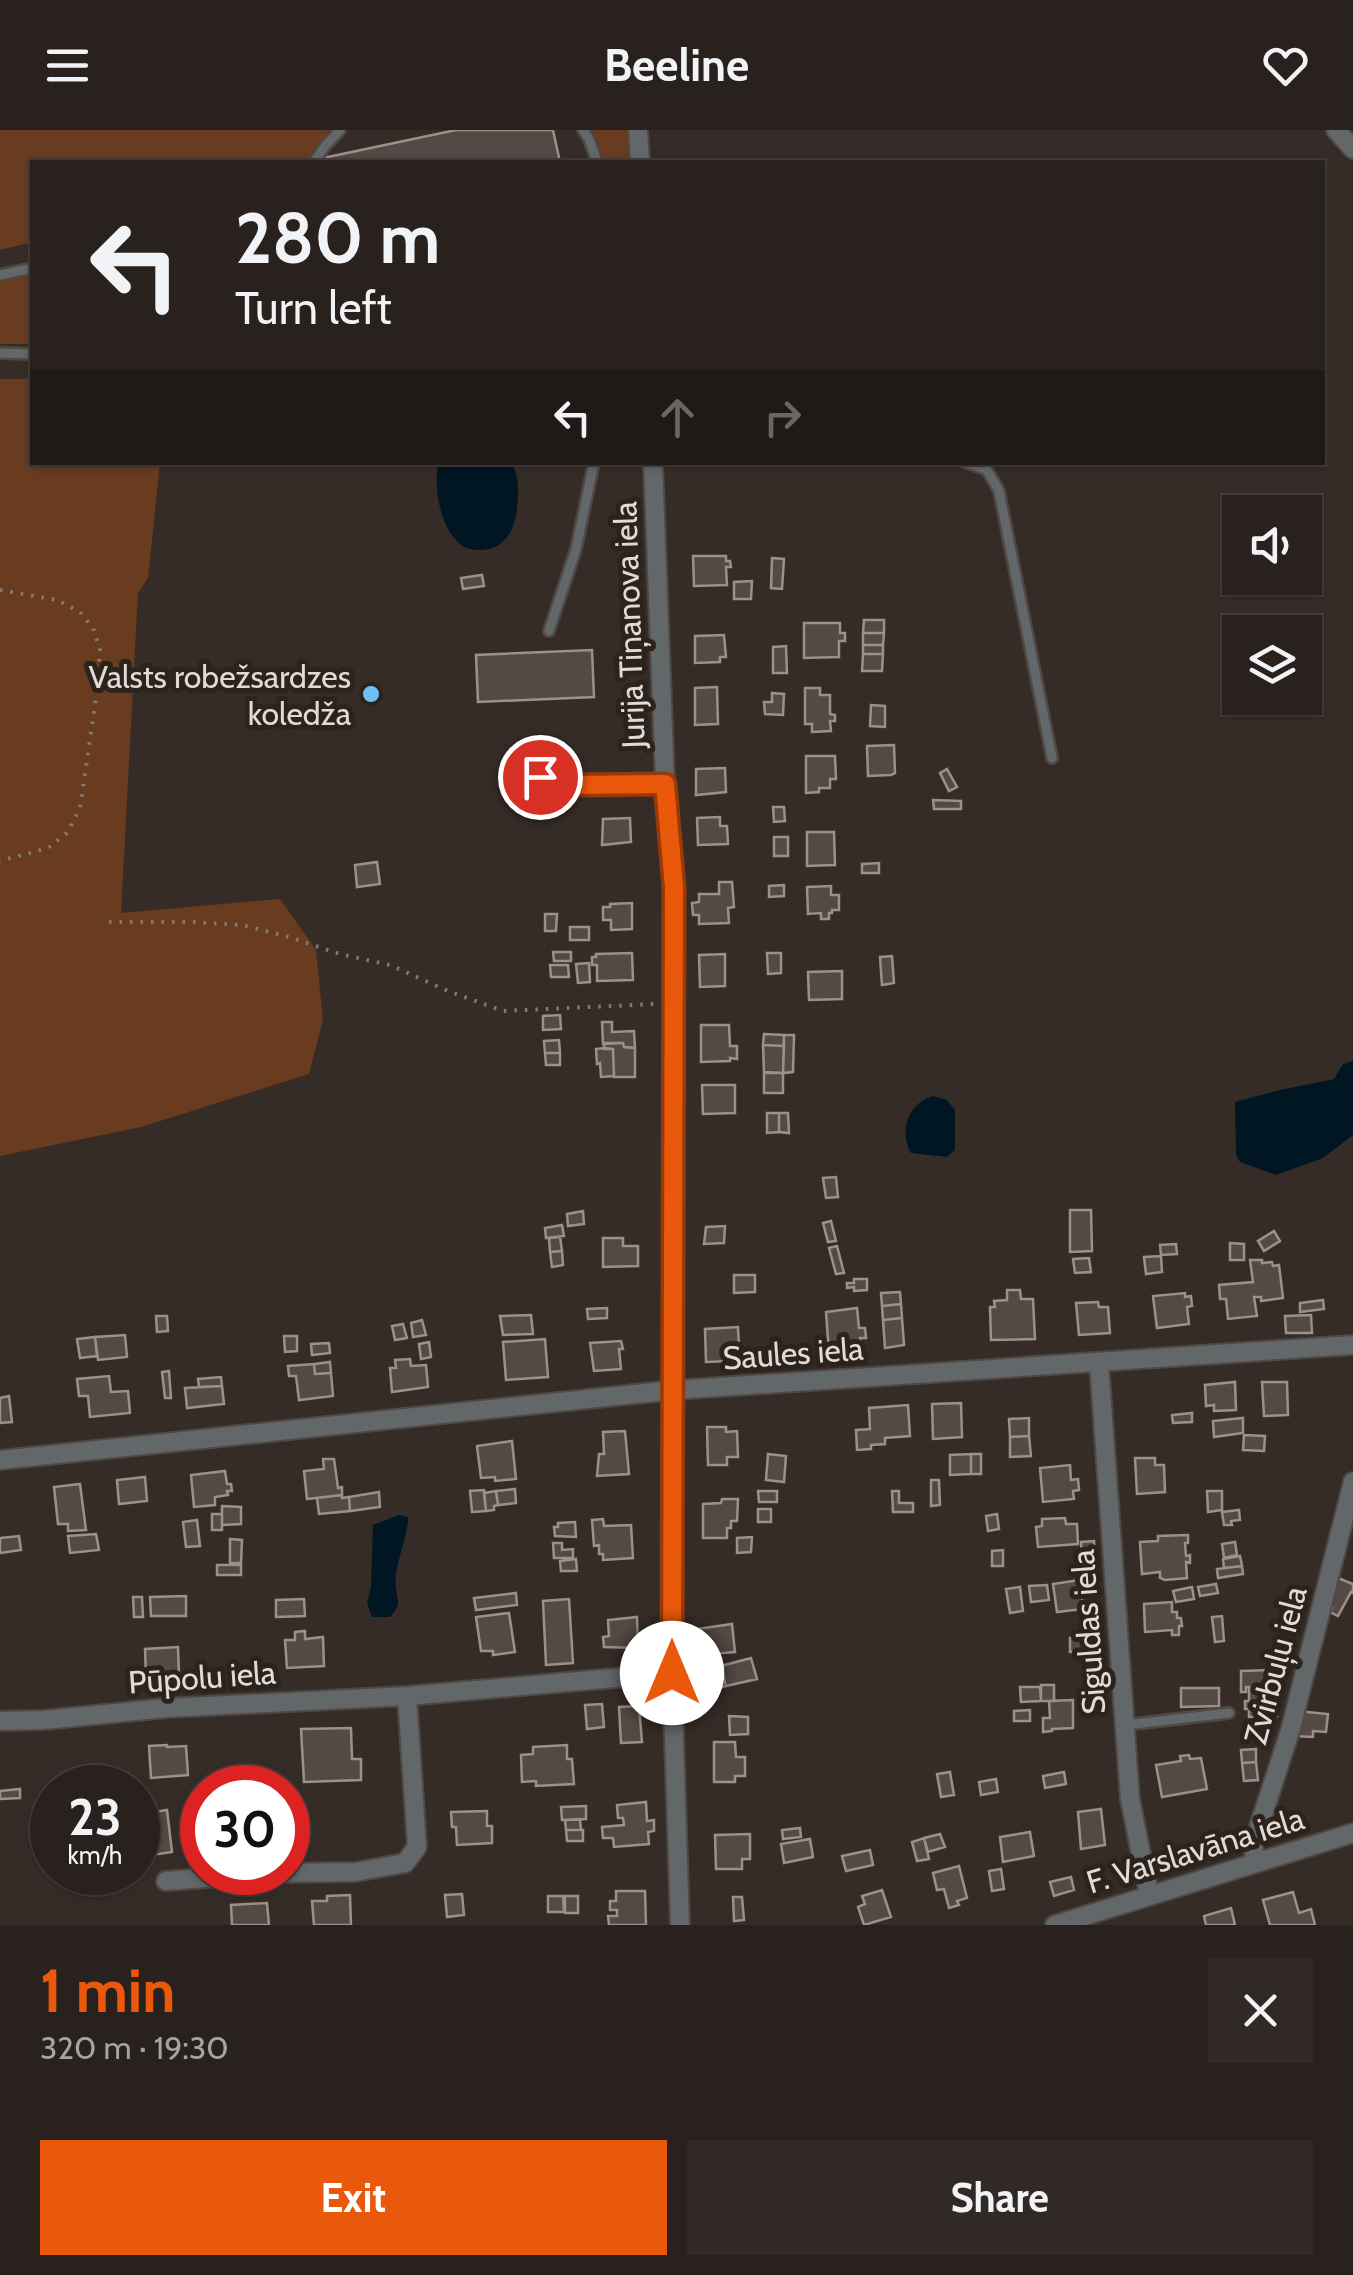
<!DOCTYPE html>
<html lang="en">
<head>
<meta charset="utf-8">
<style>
  :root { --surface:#28211d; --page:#302926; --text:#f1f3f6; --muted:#a5a3a4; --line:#443e3b; --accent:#ea580c }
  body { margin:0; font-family:Cabin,sans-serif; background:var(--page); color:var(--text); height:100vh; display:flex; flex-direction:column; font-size:38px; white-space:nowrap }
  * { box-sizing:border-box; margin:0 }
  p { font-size:32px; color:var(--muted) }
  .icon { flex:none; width:55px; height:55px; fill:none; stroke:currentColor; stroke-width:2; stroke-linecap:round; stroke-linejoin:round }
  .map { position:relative; height:1795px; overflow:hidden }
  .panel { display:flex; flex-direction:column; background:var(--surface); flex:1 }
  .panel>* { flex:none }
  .hud { position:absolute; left:30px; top:30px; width:1295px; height:305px; border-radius:0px; box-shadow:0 2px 8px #0004,0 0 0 2px var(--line); background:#28211d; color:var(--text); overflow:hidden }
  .controls { position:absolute; left:1222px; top:365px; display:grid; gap:20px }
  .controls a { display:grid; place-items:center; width:100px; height:100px; border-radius:0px; background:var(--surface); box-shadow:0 2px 8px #0004,0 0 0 2px var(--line); font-size:50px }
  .speed { position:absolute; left:30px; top:1635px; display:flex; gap:20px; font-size:50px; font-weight:700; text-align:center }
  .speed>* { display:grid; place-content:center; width:130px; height:130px; border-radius:50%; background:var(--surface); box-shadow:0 2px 8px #0004,0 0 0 2px var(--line); line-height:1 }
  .speed small { font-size:25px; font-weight:400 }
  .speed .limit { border:15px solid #d22; background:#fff; color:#111 }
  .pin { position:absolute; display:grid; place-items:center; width:85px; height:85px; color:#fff; margin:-42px; border:5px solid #fff; border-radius:50%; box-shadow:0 2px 10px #0007 }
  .me { position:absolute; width:110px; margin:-55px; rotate:0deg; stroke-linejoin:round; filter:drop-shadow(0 0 8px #0008) }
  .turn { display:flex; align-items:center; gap:35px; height:210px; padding:0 40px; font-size:45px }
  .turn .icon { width:130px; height:130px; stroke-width:2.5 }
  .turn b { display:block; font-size:70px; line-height:85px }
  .lanes { display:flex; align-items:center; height:95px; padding:0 40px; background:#0003; justify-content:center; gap:50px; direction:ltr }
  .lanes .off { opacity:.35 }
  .round { display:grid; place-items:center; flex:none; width:105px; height:105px; border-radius:0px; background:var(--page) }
  .overview { display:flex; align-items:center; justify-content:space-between; height:170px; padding:0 40px }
  h1 { font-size:60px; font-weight:700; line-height:75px; color:var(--accent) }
  .action { display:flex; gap:20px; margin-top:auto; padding:20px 40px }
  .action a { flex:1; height:115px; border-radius:0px; background:var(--accent); color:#fff; font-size:40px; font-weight:700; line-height:115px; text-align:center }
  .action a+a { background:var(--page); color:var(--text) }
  header { display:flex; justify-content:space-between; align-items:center; height:130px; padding:0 40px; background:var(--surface); font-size:45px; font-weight:700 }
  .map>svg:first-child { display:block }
  .green { fill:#693b1f }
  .water { fill:#001623 }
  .building { fill:#544944; stroke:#9c908a; stroke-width:2.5 }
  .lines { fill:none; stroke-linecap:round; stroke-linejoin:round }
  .lane-casing { stroke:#514843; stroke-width:14 }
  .street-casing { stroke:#514843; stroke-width:22 }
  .path { stroke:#827a75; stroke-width:4; stroke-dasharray:2.5 8; stroke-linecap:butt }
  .lane { stroke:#62676a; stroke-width:9 }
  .street { stroke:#62676a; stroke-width:18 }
  .route-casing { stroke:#983908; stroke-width:25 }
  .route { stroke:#ea580c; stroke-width:18 }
  .poi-dot { fill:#6dc2f3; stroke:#2c231d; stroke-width:4 }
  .labels { text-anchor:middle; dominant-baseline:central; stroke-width:10; stroke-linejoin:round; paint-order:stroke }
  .street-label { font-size:32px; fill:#e1dbd7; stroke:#2c231d }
  .poi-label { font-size:32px; fill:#e1dbd7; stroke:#2c231d; text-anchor:end }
</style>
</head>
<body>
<header><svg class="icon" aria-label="menu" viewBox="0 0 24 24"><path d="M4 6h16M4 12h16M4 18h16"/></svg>Beeline<svg class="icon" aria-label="heart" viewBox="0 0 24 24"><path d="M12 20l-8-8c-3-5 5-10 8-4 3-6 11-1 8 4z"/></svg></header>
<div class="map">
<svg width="1353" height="1795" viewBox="0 0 1353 1795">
  <rect width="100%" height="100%" fill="#362c27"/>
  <path class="green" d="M0,0H330L313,21L307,32H32V112L0,120Z
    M591,0H628L630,32H604L597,10Z
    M32,143V214H0V151Z
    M0,249H32V332L160,333L148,448L138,463L121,783L280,769L316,820L323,890L309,944L141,997L0,1026Z"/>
  <path class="water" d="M438,333H512C519,347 519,362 517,378C515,400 505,420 480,420C472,420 465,419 459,413C439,395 434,358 438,333Z
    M1353,931V1005L1323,1028L1276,1045L1240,1032L1236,1025L1235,972L1276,961L1334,949L1343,934Z
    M933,966L947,970L955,980V1020L947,1027L911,1023C898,1000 909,973 933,966Z
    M399,1385L408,1387C408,1410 393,1435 396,1459C398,1473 401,1475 390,1487H372L367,1473L371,1457L373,1395Z"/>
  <path class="building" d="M456,0H553L560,32H324L323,28Z
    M693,426H726V431H730L731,437H726L727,455L694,456Z
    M772,428L784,429L782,459L771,458Z
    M482,445L484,456L463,459L461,448Z
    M752,451L751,469H734V452Z
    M864,490H884V503H863Z
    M804,493H840V503H845V511H839V527L804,528Z
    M863,503H884L883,515H863Z
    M724,505L726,527H720V532L695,533V506Z
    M863,515H883V524H863Z
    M786,516L787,543H773V517Z
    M592,520L594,567L478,572L476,525Z
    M863,524H883L882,541H862Z
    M717,557L718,594L695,595V558Z
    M805,558H820V565H830V584L835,585V591H830L831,601L812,602V594H805Z
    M772,563L784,564L783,585L765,584L764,572H772Z
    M871,575L885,576V597L870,596Z
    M529,614H550L551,625L530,626Z
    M894,615L895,643L891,645L868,646L867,616Z
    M806,626H835L836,649H830V658H819V662L806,663Z
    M725,638L726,662L696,665V639Z
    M947,639L957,657L949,661L940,643Z
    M933,670L961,671V679H934Z
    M773,677H784L785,691L774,692Z
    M720,687V696H727L728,714L698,715L697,688Z
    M630,688L631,712L602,715L603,689Z
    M807,702H834L835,735L807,736Z
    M774,707H788V726H774Z
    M377,732L380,754L357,757L355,735Z
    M879,733V743H862V734Z
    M719,752H732L734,777L728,778L729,793L699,794V785H693L692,773L699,772V764H719Z
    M784,755V766L769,767V756Z
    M831,756V765H839V780H832V783H829V789H821V783L808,784L807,757Z
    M632,773V799L611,800V790H603V777H610V774Z
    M545,784H557L556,801H545Z
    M570,797H589V810H570Z
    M553,822H571V831H554Z
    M632,823L633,850L597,851V835H592V827H596V824Z
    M767,823H781V843L768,844Z
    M725,824V856L700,857L699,825Z
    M892,826L894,853L882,855L880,827Z
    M589,833L590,852L578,853L576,834Z
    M550,835H568L569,847H551Z
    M842,841V869L809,870L808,842Z
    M560,885L561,899L543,900V886Z
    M602,892H612V902L634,901L635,918L624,917L623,913L603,914Z
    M701,895H729L730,916H737V929L730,928V931L701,932Z
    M764,904L784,905V916L763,915Z
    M784,905H794L793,942L783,943Z
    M559,910L560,923H545L544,911Z
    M604,913H623L624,917L635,918V947H614L613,919H604Z
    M763,915L784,916L783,943L764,942Z
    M604,918L613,919L614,946L601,947L600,933L597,934L596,919Z
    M545,923H560V935H546Z
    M764,943H783V963H764Z
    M702,955H735V983L703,984Z
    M767,983H779V1002L767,1003Z
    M779,983H788L789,1003L779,1002Z
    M836,1047L838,1067L826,1068L823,1048Z
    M1070,1080H1091L1092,1121L1070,1122Z
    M583,1081L584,1094L568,1096L567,1084Z
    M831,1091L836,1111L828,1112L823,1093Z
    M562,1095L564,1106L546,1108L545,1098Z
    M725,1096L724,1113L704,1114L706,1097Z
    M1274,1101L1280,1111L1264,1121L1258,1111Z
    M560,1107L562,1121L550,1122L549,1108Z
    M603,1108H623V1116H638V1136L603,1137Z
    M1230,1113L1244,1114V1130H1230Z
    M1176,1114L1177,1124L1161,1125L1160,1115Z
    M837,1116L844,1143L836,1144L829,1118Z
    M562,1121L563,1135L552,1137L550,1122Z
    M1161,1126L1162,1142L1146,1144L1144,1127Z
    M1089,1128L1091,1142L1075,1143L1073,1129Z
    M1250,1130H1262V1133L1272,1132L1273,1136L1279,1135L1283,1168L1261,1171V1167H1254L1257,1186L1228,1189L1226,1169H1220L1219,1155L1253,1152Z
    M734,1145H755V1162L734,1163Z
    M854,1149H867V1160L854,1161V1157L847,1158V1153H854Z
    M1007,1160H1020L1021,1169H1033L1035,1209L991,1210L990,1177H995L994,1171L1007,1170Z
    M900,1162L901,1174L882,1176L881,1163Z
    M1185,1163V1167L1191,1166L1192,1176L1187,1177L1189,1194L1157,1198L1153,1166Z
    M1323,1170L1324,1179L1300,1182V1173Z
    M1098,1172L1099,1177H1108L1110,1203L1079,1205L1076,1173Z
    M901,1174L902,1188L883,1190L882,1176Z
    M607,1178V1188L588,1189L587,1179Z
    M857,1178L859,1198H865L866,1208H860L861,1220L829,1223L826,1182Z
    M531,1185L533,1204L503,1205L500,1186Z
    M1311,1185L1312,1203H1286L1285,1186Z
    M156,1186H167L168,1201L157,1202Z
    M902,1188L904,1215L885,1218L883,1190Z
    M422,1190L426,1205L413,1207L411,1193Z
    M403,1194L407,1208L395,1210L392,1196Z
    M738,1197L739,1218H734L735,1223H729L730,1231L706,1232L705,1199Z
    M125,1205L127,1227L98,1230L95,1207Z
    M284,1206H297V1221L285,1222Z
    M95,1207L97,1226L80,1228L77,1209Z
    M545,1209L548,1247L506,1250L503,1212Z
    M621,1211L623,1219H619L621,1239L594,1241L590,1213Z
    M429,1212L431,1227L421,1229L419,1214Z
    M329,1213L330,1223L312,1225L311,1214Z
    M410,1229L411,1236L426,1235L428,1257L392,1262L390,1238H396L395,1230Z
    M330,1232L331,1243L315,1244L314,1234Z
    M314,1234L315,1244L331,1243L333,1266L299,1270L296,1246H289L288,1236Z
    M169,1241L171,1268H165L162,1242Z
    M109,1246L111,1262L128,1261L130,1283L90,1287L88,1266H79L77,1249Z
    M221,1247L222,1256L199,1257L198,1249Z
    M1235,1252L1236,1280L1214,1281V1275L1206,1276L1205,1255Z
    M1262,1252H1287L1288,1285L1264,1286Z
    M222,1256L224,1274L187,1278L185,1258Z
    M9,1266L12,1292L0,1293V1268Z
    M961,1273L962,1307L933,1309L932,1274Z
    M908,1275L910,1306L885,1308V1314L871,1315V1319L857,1320L856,1300L870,1299L869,1278Z
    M1192,1283V1292L1173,1293L1172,1285Z
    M1029,1288V1306L1010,1307L1009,1289Z
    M1243,1288V1303L1214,1307L1213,1291Z
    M707,1297H726V1302L737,1301L738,1327H727V1335H708Z
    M625,1301L629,1344L597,1346L599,1324H604L603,1302Z
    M1244,1305L1265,1306L1264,1321L1243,1320Z
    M1029,1306L1031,1326L1010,1327V1307Z
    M512,1311L516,1349L495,1351V1347L481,1348L477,1316Z
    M768,1324L786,1326L784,1352L766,1350Z
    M971,1324V1344L950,1345V1325Z
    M971,1324H981V1344H971Z
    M1135,1328H1155V1335H1164L1165,1362L1137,1364Z
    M323,1329H334L338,1358L342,1357V1365L307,1369L304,1341L324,1339Z
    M1070,1335L1071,1350L1078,1349L1079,1360L1073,1361L1074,1369L1043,1372L1040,1338Z
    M225,1341L227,1354H231L232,1361H227L228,1365L215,1367V1375L194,1377L191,1345Z
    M145,1347L147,1371L119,1374L117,1350Z
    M931,1350H939L940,1375L931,1376Z
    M80,1354L86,1400L68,1401V1394H58L54,1357Z
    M515,1359L516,1373L498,1375L496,1361Z
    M484,1360L486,1381L472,1382L470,1361Z
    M496,1361L498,1375L494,1376V1380L486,1381L484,1363Z
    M758,1361H777V1372H759Z
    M892,1361H899V1373H913V1382H893Z
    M1207,1361H1222V1380L1208,1382Z
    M379,1362L380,1377L350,1381L349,1367Z
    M342,1365V1368L349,1367L350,1381L319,1384L317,1368Z
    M722,1369H738L737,1391H731V1398H727V1408H703V1374L721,1373Z
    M222,1376L241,1377V1394L222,1395Z
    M758,1379H771V1392H758Z
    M1239,1380L1240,1390L1231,1391L1232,1395H1224L1222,1382Z
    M212,1384H222V1400H212Z
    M997,1384L999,1399L988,1401L986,1386Z
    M1065,1388L1066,1394H1077L1078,1414L1038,1417L1036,1397L1042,1396V1389Z
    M603,1389L604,1396L631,1395L633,1428L603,1430V1424H599V1415L594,1416L592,1390Z
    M197,1390L200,1416L186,1417L183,1392Z
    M575,1392L576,1407L555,1406L554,1397H558V1393Z
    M96,1404L99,1420L70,1423L68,1406Z
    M1188,1405V1413H1185L1186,1426L1190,1425V1433L1186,1432L1187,1448L1165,1450L1160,1448V1442L1142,1444L1140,1412L1158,1411V1406Z
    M19,1406L21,1420L0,1423V1408Z
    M752,1407L751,1422L737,1423V1408Z
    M230,1409L242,1410L241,1433H230Z
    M1094,1411L1095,1429L1082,1431L1081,1412Z
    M1235,1412L1237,1425L1224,1428L1222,1414Z
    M553,1413H562V1420L573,1419V1428H554Z
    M1003,1420V1436H992V1421Z
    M1240,1426L1242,1436L1224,1438L1223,1429Z
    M576,1429L577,1441H561L560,1431Z
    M217,1435H241V1445H217Z
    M1242,1436L1243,1444L1218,1448L1217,1439Z
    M1338,1448L1353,1454V1463L1351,1462L1338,1486L1330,1482L1332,1478L1326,1476Z
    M1080,1450L1083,1479L1057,1482L1053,1454Z
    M1216,1454L1218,1463L1200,1466L1198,1457Z
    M1047,1455L1049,1470L1031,1472L1029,1456Z
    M1020,1457L1023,1481L1010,1483L1006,1459Z
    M1192,1457L1194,1469L1176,1472L1173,1461Z
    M516,1463L517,1475L476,1480L474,1468Z
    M186,1466V1486H151L150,1467Z
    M133,1467H142L143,1487H134Z
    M304,1469L305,1486L276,1487V1470Z
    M569,1469L573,1533L546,1535L543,1471Z
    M1172,1472V1482H1177V1488H1181L1182,1496H1179V1505H1172V1500L1145,1502L1144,1474Z
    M509,1483L515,1522L493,1525V1521H481L476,1487Z
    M1222,1486L1224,1511L1215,1512L1212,1487Z
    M637,1487L638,1518L604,1517L603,1507L609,1506L608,1490Z
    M732,1494L735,1522L712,1524V1518L699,1519L697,1499Z
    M305,1501V1509L323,1507L324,1536L287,1538L285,1510H295V1502Z
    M1091,1507V1521L1070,1522V1508Z
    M178,1517L179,1544L146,1546L145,1519Z
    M751,1528L757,1549L726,1556L721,1536Z
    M721,1536L726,1556L706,1561L702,1541Z
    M1276,1540L1277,1586L1249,1587V1579H1245V1571H1249V1557H1246V1562H1241V1541Z
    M1041,1555H1054V1571H1041Z
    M1020,1557H1040L1041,1571L1021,1572Z
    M1181,1558H1219V1576L1181,1577Z
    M1073,1570V1598L1052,1599V1601L1043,1602V1588H1050L1049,1571Z
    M602,1574L604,1597L587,1599L585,1575Z
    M639,1576L642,1612L621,1613L619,1577Z
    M1030,1580V1591H1014V1581Z
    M1297,1581L1328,1584L1326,1602L1313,1601V1607L1294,1606Z
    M729,1586L748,1587V1604L730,1605Z
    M351,1598L352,1629H361V1650L304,1652L301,1599Z
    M714,1612H735L736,1627H745V1646H735V1652H714Z
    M167,1615V1617L186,1616L188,1645L151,1648L149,1616Z
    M567,1615V1629H572L574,1654L536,1656V1651L522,1652L521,1625L533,1624V1617Z
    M1256,1619V1632L1242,1633L1241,1620Z
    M1189,1625L1190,1629L1201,1628L1207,1659L1162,1667L1156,1635L1181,1631L1180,1626Z
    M1256,1632L1258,1650L1244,1651L1242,1633Z
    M950,1642L954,1665L941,1667L937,1644Z
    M1064,1642L1066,1654L1045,1658L1043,1646Z
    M996,1649L998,1662L981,1665L979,1652Z
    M20,1659V1668L0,1669V1661Z
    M646,1672L647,1691L654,1690V1701L648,1702L649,1714L614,1717L613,1708H603L602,1697L624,1695L623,1688H618L617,1675Z
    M586,1676V1689L562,1690L561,1677Z
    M1101,1679L1105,1715L1081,1719L1078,1682Z
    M167,1680L172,1722L138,1727V1687L153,1685V1682Z
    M487,1681V1696H492V1713L457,1715L456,1697H452L451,1682Z
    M580,1689L581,1700H566L565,1690Z
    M800,1698L801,1707L783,1709L782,1700Z
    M566,1700H583V1711H567Z
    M1030,1702L1034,1726L1003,1732L1000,1707Z
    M750,1704V1729H742V1739H716L715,1705Z
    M940,1704L945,1717L928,1722L924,1708Z
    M924,1708L929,1729L917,1731L912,1712Z
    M810,1709L813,1727L784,1733L781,1714Z
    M870,1720L873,1735L846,1741L842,1726Z
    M959,1736L967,1768L957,1771L959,1775L949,1778L944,1759L937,1760L933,1743Z
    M1001,1739L1004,1759L992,1761L989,1741Z
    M1071,1747L1074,1760L1054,1766L1050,1752Z
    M882,1760L891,1787L864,1795L858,1777L865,1774L862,1766Z
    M616,1761H645L646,1795H609L608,1786H617V1780H610V1771H616Z
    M1293,1762L1299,1783L1311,1779L1315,1795H1270L1263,1770Z
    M462,1764L464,1785L447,1787L445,1765Z
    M350,1765L351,1795H314L312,1771H327V1766Z
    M548,1766H563L564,1782H548Z
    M565,1766H578V1783H565Z
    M733,1767H742L744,1790L734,1791Z
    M267,1773L269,1795H232L231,1775Z
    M1231,1778L1235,1795H1206L1204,1786Z"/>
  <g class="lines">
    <defs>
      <path id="lane" d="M583,0L589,9L597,32
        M314,32L325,16L340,0
        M0,145L32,138
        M0,223L32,224
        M964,332L987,340L999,361L1052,628
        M549,501L576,419L594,332
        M540,647C581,657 623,657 665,654
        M1125,1595L1229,1583"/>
      <path id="street" d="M638,0L640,32
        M1336,0L1353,19
        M653,332L665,654L674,757L672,1543L680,1795
        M1099,1233L1130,1669L1149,1764
        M0,1330L674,1260L1353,1215
        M0,1591L43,1590L167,1578L407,1566L672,1543
        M1257,1732L1253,1718L1254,1712L1291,1598L1353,1352
        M166,1751L273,1743L355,1742L405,1733L417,1717L407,1566
        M1055,1795L1353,1703"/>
    </defs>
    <use href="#lane" class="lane-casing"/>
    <use href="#street" class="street-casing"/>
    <path class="path" d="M0,460L57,470L80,482L93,498L100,519L97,561L80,678L67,703L48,718L0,731
      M109,792H191L241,795L286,806L340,824L390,835L448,861L503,881L655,874"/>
    <use href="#lane" class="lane"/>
    <use href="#street" class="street"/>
  </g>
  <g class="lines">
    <defs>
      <path id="route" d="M540,647L570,655L665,654L674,757L672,1543"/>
    </defs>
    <use href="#route" class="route-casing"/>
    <use href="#route" class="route"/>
  </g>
  <circle class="poi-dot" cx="371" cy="564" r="10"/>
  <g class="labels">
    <g class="street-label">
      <text transform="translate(629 495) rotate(-92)">Jurija Tiņanova iela</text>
      <text transform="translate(793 1223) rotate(-4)">Saules iela</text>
      <text transform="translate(1088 1502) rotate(-94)">Siguldas iela</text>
      <text transform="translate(1275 1535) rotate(-75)">Zvirbuļu iela</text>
      <text transform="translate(202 1547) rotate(-4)">Pūpolu iela</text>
      <text transform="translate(1195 1720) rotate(-17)">F. Varslavāna iela</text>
    </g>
    <g class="poi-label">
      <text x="351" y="546">Valsts robežsardzes<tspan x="351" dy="37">koledža</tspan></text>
    </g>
  </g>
</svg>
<div class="controls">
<a><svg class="icon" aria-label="sound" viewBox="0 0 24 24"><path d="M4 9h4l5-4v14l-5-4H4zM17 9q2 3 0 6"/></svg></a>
<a><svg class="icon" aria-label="layers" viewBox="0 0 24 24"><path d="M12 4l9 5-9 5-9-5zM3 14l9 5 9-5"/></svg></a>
</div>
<div class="speed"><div>23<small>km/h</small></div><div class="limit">30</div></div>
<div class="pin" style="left:540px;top:647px;background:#d93025"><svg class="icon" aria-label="arrive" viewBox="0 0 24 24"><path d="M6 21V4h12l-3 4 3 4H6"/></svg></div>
<svg class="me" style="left:672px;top:1543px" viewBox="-20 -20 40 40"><circle r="19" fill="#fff"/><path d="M0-13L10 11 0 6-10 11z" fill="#ea580c"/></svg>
<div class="hud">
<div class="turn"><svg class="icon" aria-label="left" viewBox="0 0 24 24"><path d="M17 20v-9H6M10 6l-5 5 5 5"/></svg><div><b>280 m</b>Turn left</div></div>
<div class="lanes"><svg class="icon" aria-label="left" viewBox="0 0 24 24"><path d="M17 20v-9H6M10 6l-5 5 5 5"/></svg><svg class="icon off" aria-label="ahead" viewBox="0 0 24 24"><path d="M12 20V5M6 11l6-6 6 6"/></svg><svg class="icon off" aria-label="right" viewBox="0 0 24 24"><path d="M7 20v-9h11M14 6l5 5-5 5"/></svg></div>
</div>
</div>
<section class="panel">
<div class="overview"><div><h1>1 min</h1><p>320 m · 19:30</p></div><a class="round"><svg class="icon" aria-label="close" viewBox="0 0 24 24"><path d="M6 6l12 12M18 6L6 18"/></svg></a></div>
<div class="action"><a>Exit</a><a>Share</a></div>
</section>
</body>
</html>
